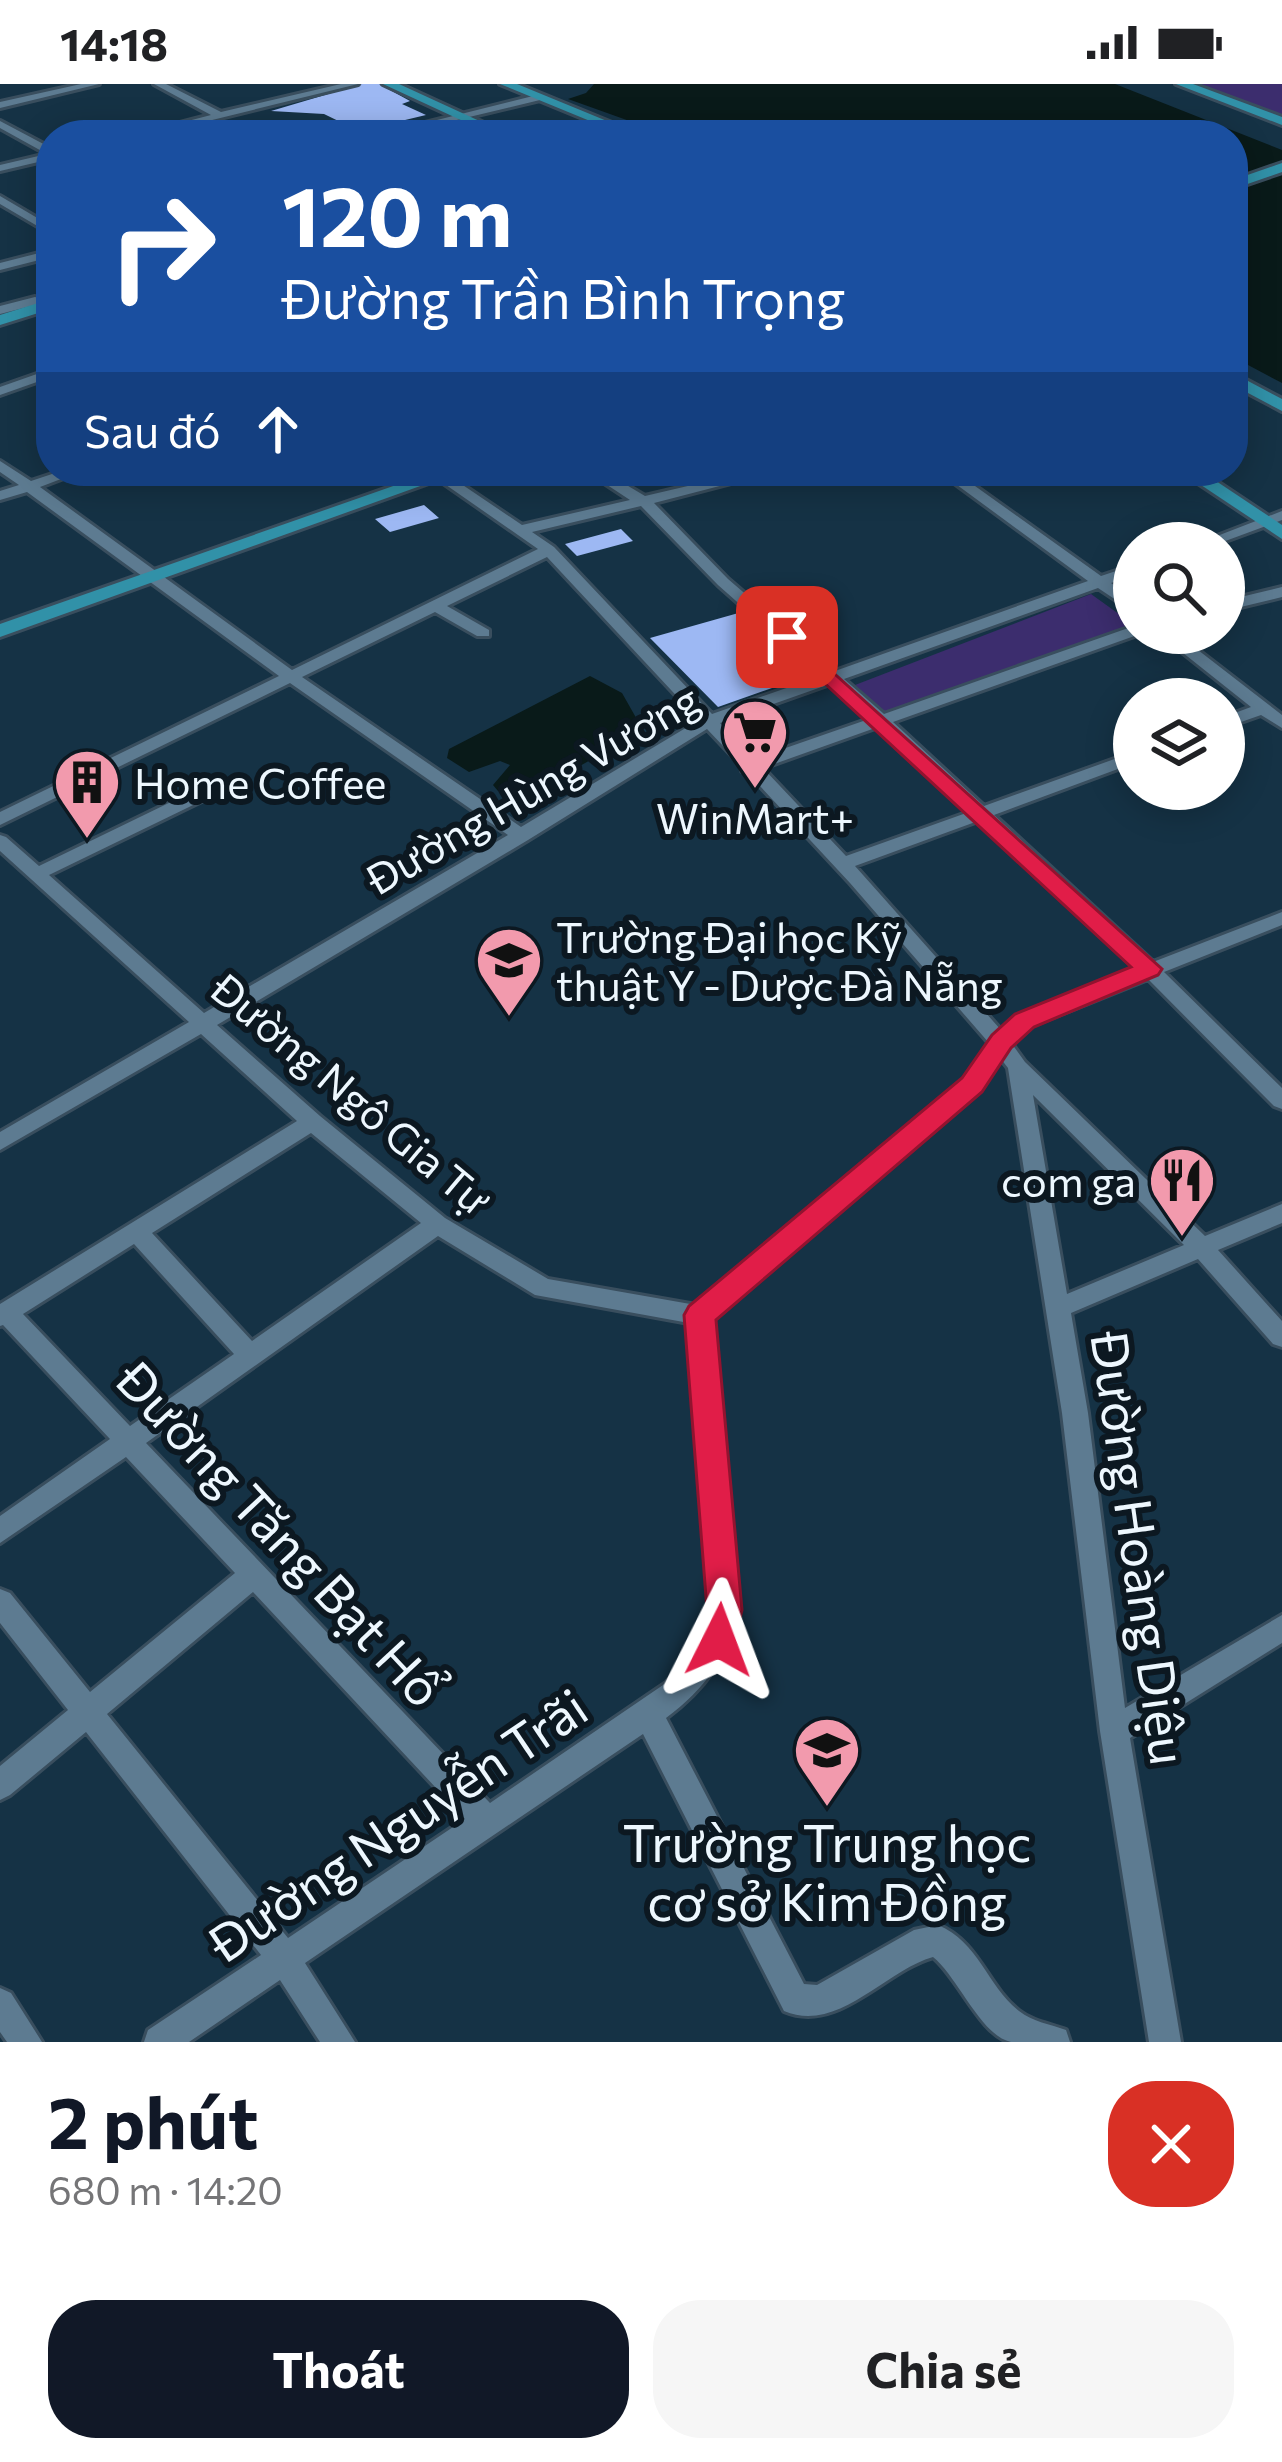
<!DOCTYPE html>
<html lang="vi">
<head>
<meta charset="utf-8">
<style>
  :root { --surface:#fff; --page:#f6f6f6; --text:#202124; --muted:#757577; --accent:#111827 }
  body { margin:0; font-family:Commissioner,sans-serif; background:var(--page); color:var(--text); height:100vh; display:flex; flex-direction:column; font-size:45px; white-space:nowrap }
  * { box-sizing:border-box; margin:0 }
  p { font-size:39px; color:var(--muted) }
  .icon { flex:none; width:66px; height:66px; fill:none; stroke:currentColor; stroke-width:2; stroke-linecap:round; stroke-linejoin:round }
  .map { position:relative; height:1958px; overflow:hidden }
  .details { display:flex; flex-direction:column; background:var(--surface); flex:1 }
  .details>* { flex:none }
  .top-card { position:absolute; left:36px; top:36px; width:1212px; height:366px; border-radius:48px; box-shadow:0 6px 30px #0003; background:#1a4fa0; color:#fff; overflow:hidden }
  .fabs { position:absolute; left:1113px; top:438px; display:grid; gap:24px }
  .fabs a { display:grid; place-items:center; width:132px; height:132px; border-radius:50%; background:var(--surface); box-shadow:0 6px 30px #0003; font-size:60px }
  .pin { position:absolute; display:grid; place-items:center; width:102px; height:102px; color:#fff; margin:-51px; border-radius:24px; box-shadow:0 6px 18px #0006 }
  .me { position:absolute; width:132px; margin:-66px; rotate:3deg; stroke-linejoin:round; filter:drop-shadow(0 0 9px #0008) }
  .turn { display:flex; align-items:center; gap:42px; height:252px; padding:0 48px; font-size:54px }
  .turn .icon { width:156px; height:156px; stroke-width:2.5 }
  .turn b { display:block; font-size:84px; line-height:102px }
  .then { display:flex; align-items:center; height:114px; padding:0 48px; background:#0003; gap:24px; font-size:45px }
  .round { display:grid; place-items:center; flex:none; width:126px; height:126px; border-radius:48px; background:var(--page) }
  .overview { display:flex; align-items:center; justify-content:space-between; height:204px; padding:0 48px }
  h1 { font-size:72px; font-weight:700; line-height:90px; color:var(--accent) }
  .primary-button { display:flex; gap:24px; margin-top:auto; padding:24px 48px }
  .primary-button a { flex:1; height:138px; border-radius:48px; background:var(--accent); color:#fff; font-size:48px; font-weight:700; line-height:138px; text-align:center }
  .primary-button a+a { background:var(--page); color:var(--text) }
  .status { display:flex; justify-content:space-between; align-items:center; height:84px; padding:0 60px; background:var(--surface); direction:ltr }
  .status svg { height:33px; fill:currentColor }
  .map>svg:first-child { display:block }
  .green { fill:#3c2d6e }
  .water { fill:#091a19 }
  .building { fill:#9db8f3 }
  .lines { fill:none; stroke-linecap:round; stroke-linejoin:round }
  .minor-casing { stroke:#394e5e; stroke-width:6 }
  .major-casing { stroke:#394e5e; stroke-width:6 }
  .minor { fill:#5d7b91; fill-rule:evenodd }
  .major { fill:#3191a8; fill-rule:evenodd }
  .route { fill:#e11d48; stroke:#92132f; stroke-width:3 }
  .labels { text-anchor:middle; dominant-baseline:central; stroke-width:12; stroke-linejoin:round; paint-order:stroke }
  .poi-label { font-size:42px; fill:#edf7fe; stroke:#0c1821; text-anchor:start }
  .street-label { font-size:42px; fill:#edf7fe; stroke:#0c1821 }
  .near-street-label { font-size:51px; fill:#edf7fe; stroke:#0c1821 }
  .near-poi-label { font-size:51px; fill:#edf7fe; stroke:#0c1821 }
</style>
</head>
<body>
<div class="status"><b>14:18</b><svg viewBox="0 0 49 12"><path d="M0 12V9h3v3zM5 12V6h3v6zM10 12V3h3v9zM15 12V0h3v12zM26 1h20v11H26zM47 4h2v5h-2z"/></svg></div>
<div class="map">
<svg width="1282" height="1958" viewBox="0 0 1282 1958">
  <rect width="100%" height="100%" fill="#153245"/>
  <path class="green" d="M1182,0H1282V37Z
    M1091,510L1130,538L1128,543L887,630L855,601Z"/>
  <path class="water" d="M594,0H1115L1282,66V299L1233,273V51H686L663,49L568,15L586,9Z
    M590,592L622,609L643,646L522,715L498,707L493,701L510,681L500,677L469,688L447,674L449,665Z"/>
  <path class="building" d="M362,0H379L410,17L402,20L426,31L359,47L324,30L271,27Z
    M424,421L439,434L390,448L375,435Z
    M621,445L633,457L577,472L565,460Z
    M742,528L812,590L718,623L650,554Z"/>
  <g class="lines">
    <defs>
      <path id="minor" d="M81,0H99L0,24V18Z
        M154,0H166L221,28L341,0H358L151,51H134L211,31Z
        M537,11L540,16L394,51H377Z
        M0,37L51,64V75L0,87V81L47,70L0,44Z
        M0,112L51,142V150L0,120Z
        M51,166V173L0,186V179Z
        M35,213L51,218V224L35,221L0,230V222Z
        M51,285V293L0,311V303Z
        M0,377L31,397L61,387H82L40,403L292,586L538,465L426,387H442L522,441L630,416L586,387H603L645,412L752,387H777L654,419L728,495L835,587L1088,497L938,387H954L1101,492L1134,481V491L1111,499L1134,516V528L1098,504L844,595L884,630L1134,542V549L1140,550L893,638L984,722L1134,668V679L994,731L1153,878L1282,828V841L1164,888L1282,1004V1025L1274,1022L1148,895L1031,942L1012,960L1025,978L1205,1152L1282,1120V1139L1218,1166L1282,1237V1263L1273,1260L1198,1175L1071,1229L1088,1329L1125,1624L1282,1531V1559L1130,1654L1181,1958H1149L1100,1647L1062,1329L1008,984L1001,975L980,1006L712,1235L738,1525C728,1573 705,1605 666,1634L804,1900L817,1901L914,1846L938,1841C979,1858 987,1902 1019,1927C1033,1938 1050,1940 1066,1946L1070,1958C1052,1958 1029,1958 1011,1958C981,1952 958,1893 933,1873C884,1887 838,1950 784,1927L643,1650L305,1879L355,1958H320L280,1896L189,1958H144L148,1946L261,1871L86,1648L10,1711L0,1716V1682L68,1626L0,1539V1505L10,1509L90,1608L235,1489L126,1373L0,1459V1432L110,1355L3,1241L0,1242V1220L297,1037L201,950L0,1066V1048L189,938L0,767V751L6,753L39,782L210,699H222V707L49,791L204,929L508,751L290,599L0,741V728L279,592L27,408L0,416V407L19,401L0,388ZM641,422L718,501L821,592L712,630L554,463L532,448ZM547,473L699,636L521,743L302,593L435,528L477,552H489V546L447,522ZM830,600L869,635L754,675L720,639ZM878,643L969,728L846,772L763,684ZM707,645L741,681L742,687L747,688L850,799L989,959L964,996L696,1221L548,1195L445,1134L320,1032L217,941L528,756ZM978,737L1136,885L1017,932L1001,946L855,782ZM1033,1011L1184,1161L1067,1210ZM311,1049L421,1139L252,1257L152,1149ZM438,1152L535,1211L689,1239L710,1525L698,1564L666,1599L490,1719L146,1359ZM134,1160L234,1270L130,1342L23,1230ZM253,1508L465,1735L288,1854L107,1630Z
        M1282,427V436L1220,459H1199Z
        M1282,503V513L1224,527V517Z
        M1158,549H1176L1282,631V644L1261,631L1224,644V633L1251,623Z
        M0,1904L11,1909L42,1958H7L0,1948Z"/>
      <path id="major" d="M383,0H399L510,51H493Z
        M500,0H517L641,51H624Z
        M1176,0H1193L1282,33V41Z
        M1282,79V88L1233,105V96Z
        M51,215V225L0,241V231Z
        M1233,289L1282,315V327L1233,301Z
        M436,387H462L0,553V540Z
        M1180,387H1201L1282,441V455Z"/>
    </defs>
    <use href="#minor" class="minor-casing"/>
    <use href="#major" class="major-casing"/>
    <use href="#minor" class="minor"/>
    <use href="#major" class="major"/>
  </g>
  <path class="route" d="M787,547L1162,885L1158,891L1034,943L1011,964L982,1008L716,1236L742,1526L732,1568L719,1573L706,1568L701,1556L707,1526L684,1231L689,1222L962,994L992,951L1015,930L1131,883L779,557L776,553Z"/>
  <defs>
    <symbol id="supermarket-pin" viewBox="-11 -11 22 30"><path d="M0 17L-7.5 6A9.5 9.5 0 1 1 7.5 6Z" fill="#f29aad" stroke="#0c1821"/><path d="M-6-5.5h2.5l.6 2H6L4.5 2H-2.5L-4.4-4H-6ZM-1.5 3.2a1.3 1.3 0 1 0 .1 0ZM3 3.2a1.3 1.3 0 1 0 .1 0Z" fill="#111"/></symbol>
    <symbol id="building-pin" viewBox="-11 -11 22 30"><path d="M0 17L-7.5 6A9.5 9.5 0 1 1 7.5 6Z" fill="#f29aad" stroke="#0c1821"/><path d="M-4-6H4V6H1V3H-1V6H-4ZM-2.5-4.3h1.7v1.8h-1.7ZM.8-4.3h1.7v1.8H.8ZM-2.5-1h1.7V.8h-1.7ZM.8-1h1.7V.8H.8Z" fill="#111"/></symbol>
    <symbol id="university-pin" viewBox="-11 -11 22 30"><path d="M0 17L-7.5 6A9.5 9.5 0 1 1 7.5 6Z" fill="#f29aad" stroke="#0c1821"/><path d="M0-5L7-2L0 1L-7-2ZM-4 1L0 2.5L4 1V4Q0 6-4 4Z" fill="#111"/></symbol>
    <symbol id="restaurant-pin" viewBox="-11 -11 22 30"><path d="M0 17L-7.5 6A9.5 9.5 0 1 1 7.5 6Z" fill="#f29aad" stroke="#0c1821"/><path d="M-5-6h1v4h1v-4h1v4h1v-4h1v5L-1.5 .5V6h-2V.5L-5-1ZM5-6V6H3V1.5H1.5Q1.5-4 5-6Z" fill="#111"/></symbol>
    <symbol id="school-pin" viewBox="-11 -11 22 30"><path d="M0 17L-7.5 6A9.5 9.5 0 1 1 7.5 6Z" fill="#f29aad" stroke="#0c1821"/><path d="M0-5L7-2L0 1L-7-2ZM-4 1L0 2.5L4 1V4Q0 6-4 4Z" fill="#111"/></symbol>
  </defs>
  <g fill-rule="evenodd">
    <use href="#supermarket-pin" x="717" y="610" width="76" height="104"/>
    <use href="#building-pin" x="49" y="660" width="76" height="104"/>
    <use href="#university-pin" x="471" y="838" width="76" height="104"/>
    <use href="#restaurant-pin" x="1144" y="1058" width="76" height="104"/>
    <use href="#school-pin" x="789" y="1628" width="76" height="104"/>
  </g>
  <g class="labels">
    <g class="poi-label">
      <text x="134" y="698">Home Coffee</text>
      <text x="755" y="733" text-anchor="middle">WinMart+</text>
      <text x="556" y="852">Trường Đại học Kỹ<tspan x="556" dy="48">thuật Y - Dược Đà Nẵng</tspan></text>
      <text x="1136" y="1096" text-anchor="end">com ga</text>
    </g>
    <g class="street-label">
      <text transform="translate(532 704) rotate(-30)">Đường Hùng Vương</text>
      <text transform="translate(352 1009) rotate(40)">Đường Ngô Gia Tự</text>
    </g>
    <g class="near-street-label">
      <text transform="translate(281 1449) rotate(47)">Đường Tăng Bạt Hổ</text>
      <text transform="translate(1141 1464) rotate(82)">Đường Hoàng Diệu</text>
      <text transform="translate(397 1740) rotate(-34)">Đường Nguyễn Trãi</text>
    </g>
    <g class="near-poi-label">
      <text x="827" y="1757">Trường Trung học<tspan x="827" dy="59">cơ sở Kim Đồng</tspan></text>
    </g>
  </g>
</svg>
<div class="fabs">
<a><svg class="icon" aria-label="search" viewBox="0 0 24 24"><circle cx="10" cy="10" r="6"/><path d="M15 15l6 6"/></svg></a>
<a><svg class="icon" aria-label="layers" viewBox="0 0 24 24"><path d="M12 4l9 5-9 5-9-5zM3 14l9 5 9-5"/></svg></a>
</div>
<div class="pin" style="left:787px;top:553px;background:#d93025"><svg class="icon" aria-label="arrive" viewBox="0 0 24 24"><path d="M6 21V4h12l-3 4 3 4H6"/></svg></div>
<svg class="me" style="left:719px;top:1556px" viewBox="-20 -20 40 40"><path d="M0-17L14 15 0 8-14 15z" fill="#e11d48" stroke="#fff" stroke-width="4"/></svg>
<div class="top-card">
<div class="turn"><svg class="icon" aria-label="right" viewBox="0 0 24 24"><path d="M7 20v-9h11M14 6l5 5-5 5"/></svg><div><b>120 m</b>Đường Trần Bình Trọng</div></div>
<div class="then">Sau đó<svg class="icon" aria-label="ahead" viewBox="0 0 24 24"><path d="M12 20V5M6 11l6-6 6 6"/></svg></div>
</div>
</div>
<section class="details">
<div class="overview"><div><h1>2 phút</h1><p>680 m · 14:20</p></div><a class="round" style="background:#d93025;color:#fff"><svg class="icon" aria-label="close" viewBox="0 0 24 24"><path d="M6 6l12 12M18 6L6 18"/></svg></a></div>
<div class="primary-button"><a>Thoát</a><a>Chia sẻ</a></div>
</section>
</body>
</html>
